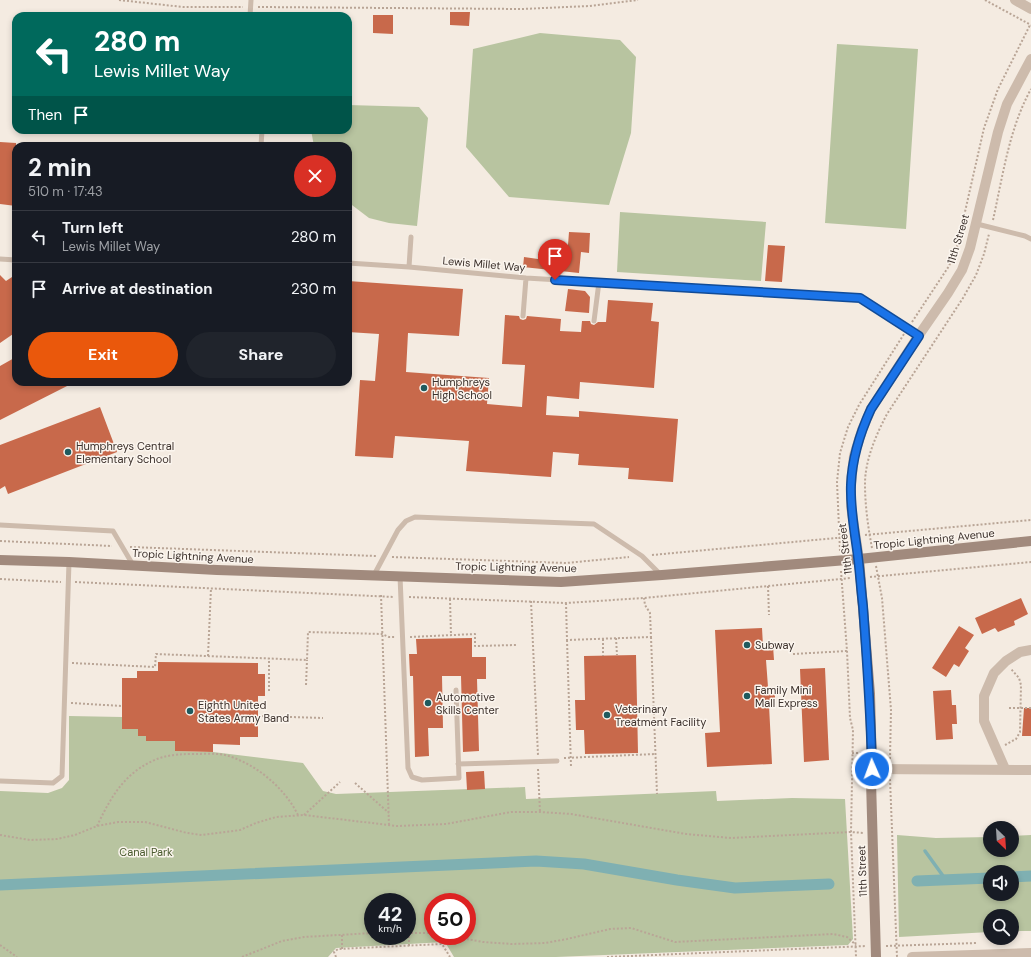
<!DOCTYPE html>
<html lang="en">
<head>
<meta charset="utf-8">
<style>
  :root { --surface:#171b24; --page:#20242c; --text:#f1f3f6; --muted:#9ea1a6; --line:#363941; --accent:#ea580c }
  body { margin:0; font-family:"DM Sans",sans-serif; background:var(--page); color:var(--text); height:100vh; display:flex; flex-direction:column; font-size:15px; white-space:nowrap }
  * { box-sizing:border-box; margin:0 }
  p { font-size:13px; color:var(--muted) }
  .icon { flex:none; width:22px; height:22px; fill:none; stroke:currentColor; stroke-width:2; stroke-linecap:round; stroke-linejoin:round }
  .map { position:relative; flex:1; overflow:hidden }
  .panel { position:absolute; left:12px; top:142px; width:340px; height:244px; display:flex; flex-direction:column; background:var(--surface); border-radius:12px; box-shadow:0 2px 6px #0003 }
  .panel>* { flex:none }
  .banner { position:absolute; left:12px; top:12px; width:340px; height:122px; border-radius:12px; box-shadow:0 2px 6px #0003; background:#00695c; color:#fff; overflow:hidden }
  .needle { width:26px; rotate:155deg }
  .buttons { position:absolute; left:983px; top:821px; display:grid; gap:8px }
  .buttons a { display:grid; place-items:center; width:36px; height:36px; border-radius:50%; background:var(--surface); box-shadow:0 2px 6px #0003; font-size:20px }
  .speed { position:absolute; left:364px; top:893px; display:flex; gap:8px; font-size:20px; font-weight:700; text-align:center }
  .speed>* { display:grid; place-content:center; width:52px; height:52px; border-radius:50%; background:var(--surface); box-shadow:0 2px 6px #0003; line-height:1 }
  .speed small { font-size:10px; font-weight:400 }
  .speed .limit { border:6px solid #d22; background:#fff; color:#111 }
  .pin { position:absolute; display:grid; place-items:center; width:34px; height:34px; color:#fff; margin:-41px -17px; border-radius:50% 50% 50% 0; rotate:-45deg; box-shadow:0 0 4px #0007 }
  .pin .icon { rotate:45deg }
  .me { position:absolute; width:44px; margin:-22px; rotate:358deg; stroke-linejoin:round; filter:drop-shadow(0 0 3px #0008) }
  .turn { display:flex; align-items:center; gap:14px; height:84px; padding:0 16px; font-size:18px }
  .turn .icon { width:52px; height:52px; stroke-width:2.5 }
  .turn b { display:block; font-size:28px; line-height:34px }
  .then { display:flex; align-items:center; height:38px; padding:0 16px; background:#0003; gap:8px; font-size:15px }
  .round { display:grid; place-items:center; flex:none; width:42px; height:42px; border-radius:21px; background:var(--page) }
  .overview { display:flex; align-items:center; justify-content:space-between; height:68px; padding:0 16px }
  h1 { font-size:24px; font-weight:700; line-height:30px }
  .cta { display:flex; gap:8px; margin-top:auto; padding:8px 16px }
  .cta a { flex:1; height:46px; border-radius:24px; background:var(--accent); color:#fff; font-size:16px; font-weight:700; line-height:46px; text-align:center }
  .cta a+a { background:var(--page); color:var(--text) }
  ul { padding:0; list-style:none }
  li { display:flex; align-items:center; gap:12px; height:52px; padding:0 16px; border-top:1px solid var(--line) }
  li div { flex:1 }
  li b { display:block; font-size:15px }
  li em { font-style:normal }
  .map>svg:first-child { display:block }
  .green { fill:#b8c4a0; fill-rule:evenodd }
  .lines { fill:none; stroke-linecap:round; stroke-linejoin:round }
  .stream { stroke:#7fb0b2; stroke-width:3.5 }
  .canal { stroke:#7fb0b2; stroke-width:11 }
  .building { fill:#c8694b }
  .path { stroke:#b9a596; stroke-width:2; stroke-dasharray:2 2; stroke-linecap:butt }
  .service { stroke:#cdbbac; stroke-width:5 }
  .minor { stroke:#cdbbac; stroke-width:10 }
  .tertiary { stroke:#cdbbac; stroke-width:10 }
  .secondary { stroke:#a18a7d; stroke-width:10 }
  .route-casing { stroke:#114b97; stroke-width:10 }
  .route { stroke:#1a73e8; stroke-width:7 }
  .poi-dot { fill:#1f5a5e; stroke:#fbf5ee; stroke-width:1.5 }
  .labels { text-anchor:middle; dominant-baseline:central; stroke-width:3; stroke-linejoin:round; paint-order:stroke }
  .street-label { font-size:11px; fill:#3b302b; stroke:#fbf5ee }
  .poi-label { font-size:11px; fill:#3b302b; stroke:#fbf5ee; text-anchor:start }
  .park-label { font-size:11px; fill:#4a5a2e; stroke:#fbf5ee }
</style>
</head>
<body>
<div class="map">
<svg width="1031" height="957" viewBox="0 0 1031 957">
  <rect width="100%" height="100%" fill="#f4ebe1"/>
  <path class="green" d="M540,33L620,40L636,57L631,133L609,205L509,197L466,147L473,49Z
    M837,44L918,49L906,229L825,223Z
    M348,105L419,107L428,118L417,226L389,223L369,218L348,202V146H314L311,130H348Z
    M620,212L766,222L761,281L617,272Z
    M69,716L122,717V729H138L146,736L175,741V751L213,752L303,763L323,791L336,794L525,787L526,799L716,791L717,801L792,798L845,799L853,939L848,945L556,957H454L445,942L336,948L328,957H0V791L48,793L62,788L69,780ZM373,902H407V936H373ZM433,902H467V936H433Z
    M897,835L936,838L990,837V850H1012V836L1031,835V931H1012V916H990V932L899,937ZM990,872H1012V894H990Z"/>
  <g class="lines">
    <path class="stream" d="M925,851L946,880"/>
    <path class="canal" d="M1012,877L1031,876
      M917,881L990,878
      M0,885L536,861L584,864L677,880L735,888L829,884"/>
  </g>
  <path class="building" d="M450,12H470L469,26L450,25Z
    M373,15H393V34L373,33Z
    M0,142L16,143V206L0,204Z
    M569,232L590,233L589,253L581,252L579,273L523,267L524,257L538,259V254L567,258Z
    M768,245L785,246L782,282L765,281Z
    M0,275L6,281L12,277L16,283V332L0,343Z
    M348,281L463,289L459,336L408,333L406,372L489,378L487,404L522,407L525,365L502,364L505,315L519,316L520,319L523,320L526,319L527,316L561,319L560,331L581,332L582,321H590L591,324L594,325L598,322H606L608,300L653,303L651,321L659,322L654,388L580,382L579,399L547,396L546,415L579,417V411L678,419L673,482L628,479L629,468L578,465L579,454L553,452L551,477L466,471L469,441L395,436L393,458L355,456L360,380L375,381L379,334L348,332Z
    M568,289L585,291L590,297L589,313L565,311Z
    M16,357V382H75L0,420V366Z
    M100,407L117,452L8,494L5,486L0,489V445Z
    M1021,598L1028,614L1014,621L1015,625L998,632L995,628L982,634L975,618Z
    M959,626L974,635L965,648L969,651L959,667L954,664L946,677L932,668Z
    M762,628L763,646H773L774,660H766L768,687H775V705H769L772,764L707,767L705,733L720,732L715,630Z
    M472,638V657H486V679H477L479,751L463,752L461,676H442L443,728H428L429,756L415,757L413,676H410L409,654H417L416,639Z
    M636,655L638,753L585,754L584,730H576L575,700H585L584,656Z
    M158,662L258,663V674H265V696H258V737H240V745L213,744V752L175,751V741H146V736H138V729H122V678H137V671H158Z
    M825,668L829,760L804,762L800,669Z
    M951,690L952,705H956L957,724H952L953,739L936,740L933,691Z
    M1024,708H1031V736H1022Z
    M484,771L485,789L467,790L466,772Z"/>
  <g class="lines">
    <path class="path" d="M119,0L183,7H243
      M985,0L1031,25
      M258,7L522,9L589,6L638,0
      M993,220C1003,175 1009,129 1031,89
      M912,322L949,266L957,247L984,128L998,89L1030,25
      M865,535L1031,520
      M0,541L112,546
      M130,547L376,556
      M872,548C868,527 865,505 865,484C865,460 876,435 887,414L963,298L976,275L984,254L989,234
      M840,551L837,482L840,453L848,427L859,405L904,334
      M652,555L847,537
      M392,557L566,563L629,557
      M876,566L882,598L891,710L890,759
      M841,571L847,651L850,718L853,730L851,832L856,957
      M870,577L1031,562
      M0,579L61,582
      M75,582L394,597
      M768,586L769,615
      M381,595L389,825
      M409,597L566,603L644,598L851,578
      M450,599L451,635
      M531,601L538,755
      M566,603L567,640L651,637L650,613L645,605L644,598
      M410,637L475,634V646L516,645
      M651,637L657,794
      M616,638L617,655
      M603,639V656
      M567,640L571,767
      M793,654L847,651
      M208,656L211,588
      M72,663L155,667L156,654L307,660L308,632L382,634L389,637H396
      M306,685L307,660
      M269,691V658
      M71,703L122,706
      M1009,708H1031
      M258,716L323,718
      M1005,745L1016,739L1020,732L1021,685L1019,678L1011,669
      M852,753H862
      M564,758L655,754
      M538,769L540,812
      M890,779L897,957
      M355,783L389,813
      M304,815L340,782
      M97,826C107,805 118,784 137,770C157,756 171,754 194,754C204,754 215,753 225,755C255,763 284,787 298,815
      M0,835L30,840L57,839L75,835L97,826L118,822H145L187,833L202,835L240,830L256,823L276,817L304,815L397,826L446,824L511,812H540L571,814L686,834L731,838L851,832L864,833
      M407,933H433
      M342,935V949
      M451,936L483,942L512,944L545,943L567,939L610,929L631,928L675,942L833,934L847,937L856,945
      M442,944L444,936
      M0,945L17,957
      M409,946V933
      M886,946L976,943
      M242,957L282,941L304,937L373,933
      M336,957L334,952L338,949L442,944L450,957
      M607,957L866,946"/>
    <path class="service" d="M250,16L251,0
      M261,146L262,130
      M977,224L1025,236L1031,239
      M0,259L16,260
      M348,263L409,267L526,278L861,298L919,335
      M409,267L411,237
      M523,316L526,278
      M594,321L599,282
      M0,525L113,531L133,565
      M374,575L398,530L406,521L415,517L594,524L642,556L661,575
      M400,576L408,768L412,777L422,780L459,778L456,690
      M458,764L557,761
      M0,781L53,783L62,776L69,562"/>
    <path class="minor" d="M872,769L1031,770
      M1005,769L984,721V696L994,673L1006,661L1020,652L1031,650"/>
    <path class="tertiary" d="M1015,0L1031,9
      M859,559L851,506V483L854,456L862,430L871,409L919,335L948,293L962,270L970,248L998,132L1007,104L1031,59
      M912,957L1031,953"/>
    <path class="secondary" d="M859,559L870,694L872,769L871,781L876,957
      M0,560L69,562L217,570L561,582L662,575L859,559L1031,541"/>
  </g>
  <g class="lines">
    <defs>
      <path id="route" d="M555,280L860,298L919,336L871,409C860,433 852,458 851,485C850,509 855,533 858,557C860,573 861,590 863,606C867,660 871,715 872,769"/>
    </defs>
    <use href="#route" class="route-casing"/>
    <use href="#route" class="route"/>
  </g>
  <g class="poi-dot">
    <circle cx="424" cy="388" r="4"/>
    <circle cx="68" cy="452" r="4"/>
    <circle cx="747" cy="645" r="4"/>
    <circle cx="747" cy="696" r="4"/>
    <circle cx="428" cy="703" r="4"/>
    <circle cx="190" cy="711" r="4"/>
    <circle cx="607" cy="715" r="4"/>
  </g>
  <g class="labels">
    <g class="street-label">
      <text transform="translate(958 239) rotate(-73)">11th Street</text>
      <text transform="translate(484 264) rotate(5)">Lewis Millet Way</text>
      <text transform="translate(934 539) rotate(-6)">Tropic Lightning Avenue</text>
      <text transform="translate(845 549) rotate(-97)">11th Street</text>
      <text transform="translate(193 556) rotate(3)">Tropic Lightning Avenue</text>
      <text transform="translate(516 567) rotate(1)">Tropic Lightning Avenue</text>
      <text transform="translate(862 871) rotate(-92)">11th Street</text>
    </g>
    <g class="poi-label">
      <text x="432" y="382">Humphreys<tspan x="432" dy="13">High School</tspan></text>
      <text x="76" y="446">Humphreys Central<tspan x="76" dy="13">Elementary School</tspan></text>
      <text x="755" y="645">Subway</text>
      <text x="755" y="690">Family Mini<tspan x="755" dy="13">Mall Express</tspan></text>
      <text x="436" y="697">Automotive<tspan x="436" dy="13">Skills Center</tspan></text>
      <text x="198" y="705">Eighth United<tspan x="198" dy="13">States Army Band</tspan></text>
      <text x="615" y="709">Veterinary<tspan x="615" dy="13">Treatment Facility</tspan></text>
    </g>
    <g class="park-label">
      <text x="146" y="852">Canal Park</text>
    </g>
  </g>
</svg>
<div class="buttons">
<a><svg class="needle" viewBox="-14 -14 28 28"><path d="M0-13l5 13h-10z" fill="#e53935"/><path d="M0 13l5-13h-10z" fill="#9ea1a6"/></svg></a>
<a><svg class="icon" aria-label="sound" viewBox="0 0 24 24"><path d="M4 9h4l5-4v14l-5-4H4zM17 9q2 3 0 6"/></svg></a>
<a><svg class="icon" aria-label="search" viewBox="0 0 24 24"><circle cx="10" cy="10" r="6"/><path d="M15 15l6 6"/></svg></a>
</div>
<div class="speed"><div>42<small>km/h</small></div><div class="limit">50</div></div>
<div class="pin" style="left:555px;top:280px;background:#d93025"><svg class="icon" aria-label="arrive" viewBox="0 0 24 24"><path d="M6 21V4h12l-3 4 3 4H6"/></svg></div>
<svg class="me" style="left:872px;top:769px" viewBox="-20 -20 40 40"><circle r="17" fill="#1a73e8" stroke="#fff" stroke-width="3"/><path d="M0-11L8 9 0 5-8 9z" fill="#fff"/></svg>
<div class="banner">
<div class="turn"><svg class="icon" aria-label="left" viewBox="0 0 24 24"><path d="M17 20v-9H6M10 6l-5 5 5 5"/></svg><div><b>280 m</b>Lewis Millet Way</div></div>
<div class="then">Then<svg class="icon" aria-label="arrive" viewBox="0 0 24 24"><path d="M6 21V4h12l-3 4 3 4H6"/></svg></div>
</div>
<section class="panel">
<div class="overview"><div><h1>2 min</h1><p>510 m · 17:43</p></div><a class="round" style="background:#d93025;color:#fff"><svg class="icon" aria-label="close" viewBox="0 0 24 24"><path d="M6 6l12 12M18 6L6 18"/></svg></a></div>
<ul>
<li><svg class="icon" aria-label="left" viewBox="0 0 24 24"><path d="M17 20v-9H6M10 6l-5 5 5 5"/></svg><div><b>Turn left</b><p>Lewis Millet Way</p></div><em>280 m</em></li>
<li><svg class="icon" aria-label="arrive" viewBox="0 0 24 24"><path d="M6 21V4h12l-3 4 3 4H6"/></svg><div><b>Arrive at destination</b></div><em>230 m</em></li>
</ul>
<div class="cta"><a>Exit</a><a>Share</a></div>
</section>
</div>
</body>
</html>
